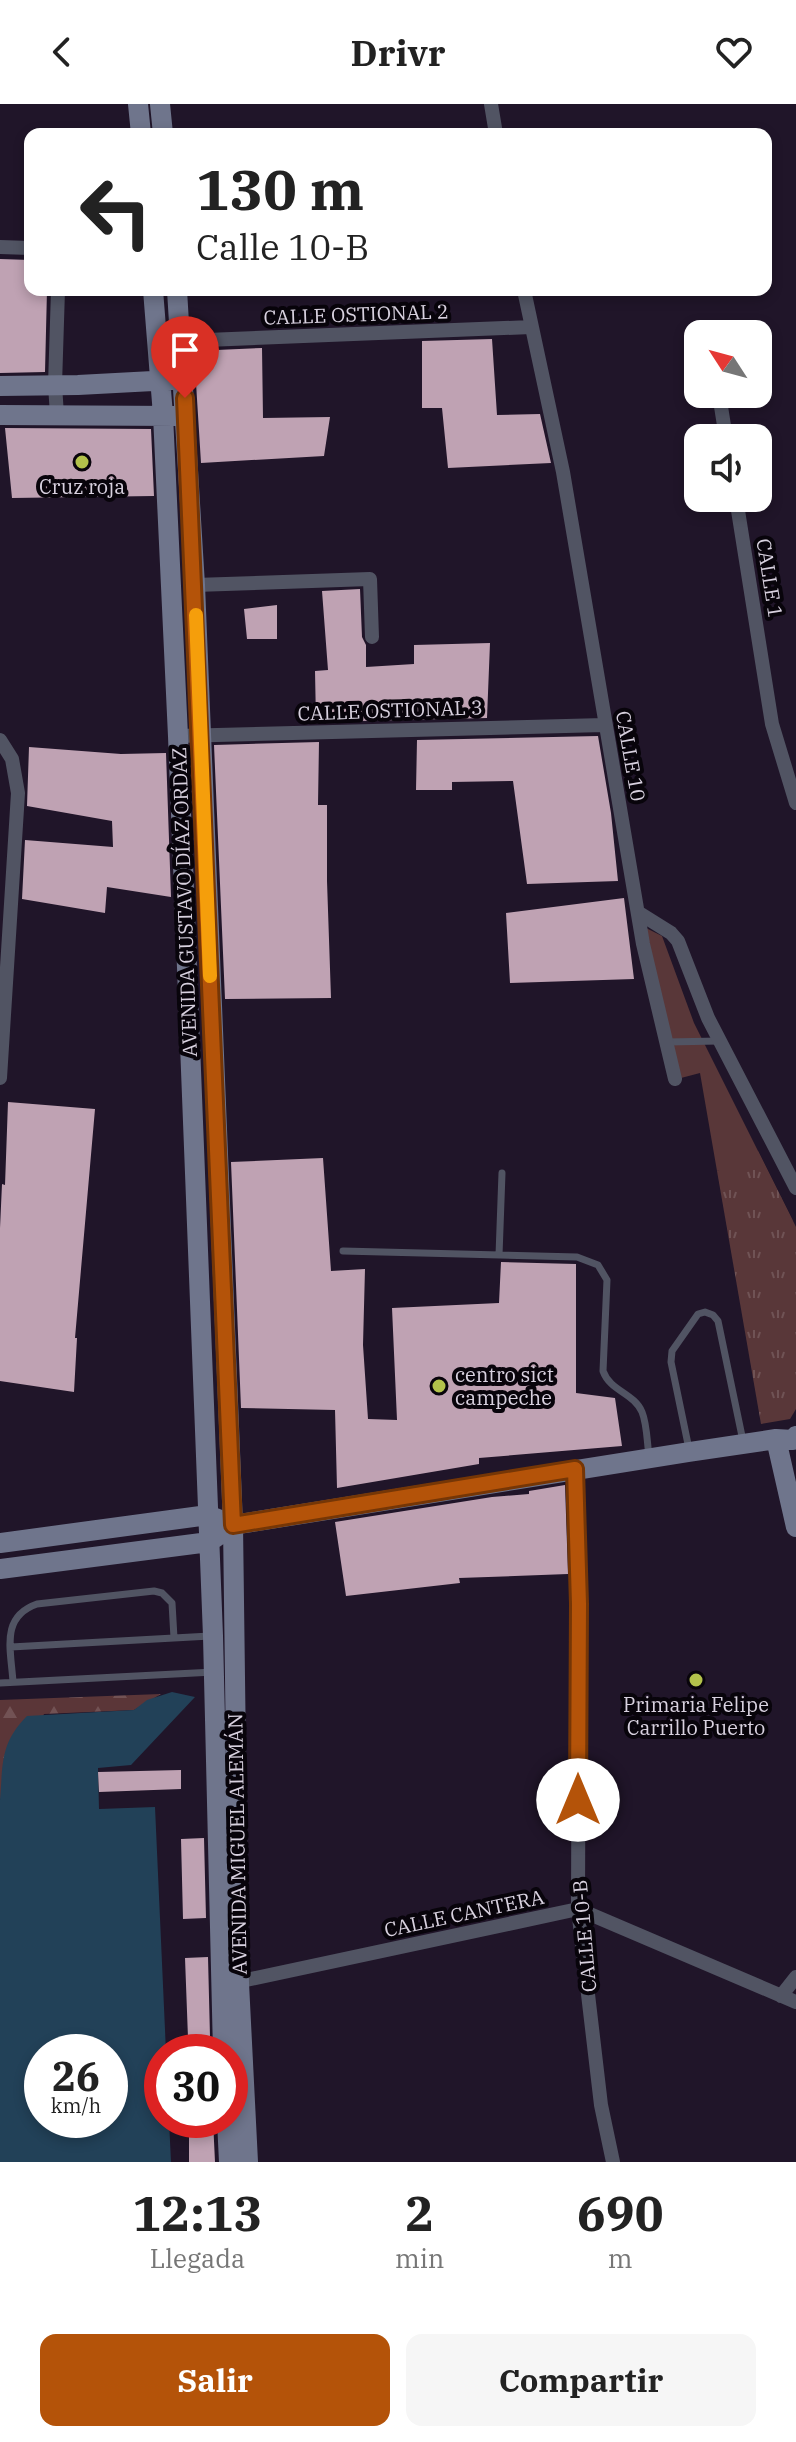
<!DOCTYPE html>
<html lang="es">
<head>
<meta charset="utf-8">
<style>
  :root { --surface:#fff; --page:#f6f6f6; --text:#222; --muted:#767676; --accent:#b45309 }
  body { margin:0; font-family:"IBM Plex Serif",serif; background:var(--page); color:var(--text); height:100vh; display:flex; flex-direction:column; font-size:30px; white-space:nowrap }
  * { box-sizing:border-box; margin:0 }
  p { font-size:26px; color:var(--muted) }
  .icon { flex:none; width:44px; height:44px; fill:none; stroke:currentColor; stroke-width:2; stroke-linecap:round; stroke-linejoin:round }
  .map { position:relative; height:2058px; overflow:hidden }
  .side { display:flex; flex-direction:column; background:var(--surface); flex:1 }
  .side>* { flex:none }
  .hud { position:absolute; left:24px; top:24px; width:748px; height:168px; border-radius:16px; box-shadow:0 4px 12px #0003; background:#fff; color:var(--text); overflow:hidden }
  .needle { width:52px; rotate:306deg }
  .controls { position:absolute; left:684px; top:216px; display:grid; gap:16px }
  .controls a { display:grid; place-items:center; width:88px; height:88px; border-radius:16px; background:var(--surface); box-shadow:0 4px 12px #0003; font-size:40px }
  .speed { position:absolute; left:24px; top:1930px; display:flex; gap:16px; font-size:40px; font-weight:700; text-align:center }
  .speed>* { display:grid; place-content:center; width:104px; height:104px; border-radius:50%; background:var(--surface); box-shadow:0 4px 12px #0003; line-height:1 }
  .speed small { font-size:20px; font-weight:400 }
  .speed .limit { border:12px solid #d22; background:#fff; color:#111 }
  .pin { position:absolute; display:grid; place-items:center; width:68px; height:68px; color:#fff; margin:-82px -34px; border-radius:50% 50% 50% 0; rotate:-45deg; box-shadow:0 0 8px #0007 }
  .pin .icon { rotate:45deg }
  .me { position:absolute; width:88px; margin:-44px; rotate:0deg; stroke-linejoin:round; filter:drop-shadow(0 0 6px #0008) }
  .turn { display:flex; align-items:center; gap:28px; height:168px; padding:0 40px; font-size:36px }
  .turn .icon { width:104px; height:104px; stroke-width:2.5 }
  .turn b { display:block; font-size:56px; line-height:68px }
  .eta { display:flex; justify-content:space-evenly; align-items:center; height:136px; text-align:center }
  .eta b { font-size:48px; font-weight:700; line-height:56px }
  .button { display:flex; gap:16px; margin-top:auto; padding:16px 40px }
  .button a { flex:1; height:92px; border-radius:16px; background:var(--accent); color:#fff; font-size:32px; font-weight:700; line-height:92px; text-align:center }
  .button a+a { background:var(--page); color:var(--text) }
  header { display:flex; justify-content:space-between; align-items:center; height:104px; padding:0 40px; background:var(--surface); font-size:36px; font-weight:700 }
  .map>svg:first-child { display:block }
  .green { fill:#593739 }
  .forest { fill:url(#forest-firs) }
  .park { fill:url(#park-tufts) }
  .water { fill:#224158; fill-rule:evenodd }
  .building { fill:#bfa2b3 }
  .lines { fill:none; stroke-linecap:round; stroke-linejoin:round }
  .lane { stroke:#515463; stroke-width:7 }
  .street { stroke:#515463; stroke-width:14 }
  .secondary { stroke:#6f758c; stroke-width:20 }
  .route-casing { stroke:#753606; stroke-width:20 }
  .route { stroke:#b45309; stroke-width:14 }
  .slow { stroke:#f59e0b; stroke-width:14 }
  .poi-dot { fill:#b3c24b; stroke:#08040b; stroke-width:3 }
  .labels { text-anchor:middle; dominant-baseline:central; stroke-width:8; stroke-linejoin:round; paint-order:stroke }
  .street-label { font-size:20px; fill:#d8d1df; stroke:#08040b }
  .poi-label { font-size:20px; fill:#d8d1df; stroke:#08040b }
</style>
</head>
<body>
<header><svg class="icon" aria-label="back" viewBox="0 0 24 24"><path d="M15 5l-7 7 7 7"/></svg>Drivr<svg class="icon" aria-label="heart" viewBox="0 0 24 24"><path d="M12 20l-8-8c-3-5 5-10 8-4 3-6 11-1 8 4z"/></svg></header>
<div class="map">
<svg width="796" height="2058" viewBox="0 0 796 2058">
  <defs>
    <pattern id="forest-firs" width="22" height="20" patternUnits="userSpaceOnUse" patternTransform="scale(2)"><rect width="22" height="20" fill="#5b3638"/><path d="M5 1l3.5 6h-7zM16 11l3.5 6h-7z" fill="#725254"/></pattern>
    <pattern id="park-tufts" width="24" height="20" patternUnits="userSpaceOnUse" patternTransform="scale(2)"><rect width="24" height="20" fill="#593739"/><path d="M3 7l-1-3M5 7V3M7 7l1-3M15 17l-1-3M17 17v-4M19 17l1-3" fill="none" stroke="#705355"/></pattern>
  </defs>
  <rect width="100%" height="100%" fill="#201529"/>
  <path class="green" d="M644,823L662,832L694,919L793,1117L720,1066L717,1067L700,969L681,974Z"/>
  <path class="forest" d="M161,1590L134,1606L44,1610L0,1696V1596Z"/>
  <path class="park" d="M758,1047L796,1123V1305L790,1315L761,1320L717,1067Z"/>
  <path class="water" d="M172,1588L195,1593L131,1661L98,1664L99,1705L155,1703L166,1948H162V2016H169L171,2058H0V1696C3,1660 0,1639 27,1612L134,1606L147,1596ZM42,1948H110V2016H42Z"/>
  <path class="building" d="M0,155L30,156V186H47L45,268L0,269Z
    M492,235L497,311L540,310L551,359L448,364L442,304H422V237Z
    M262,244L263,314L330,313L324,352L201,359L194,247Z
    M5,324L151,325L154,392L12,394Z
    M360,485L362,533L366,541V563L414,560V541L490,539L487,614L316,618L315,567L328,566L322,487Z
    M277,501V535H247L244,505Z
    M598,632L611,709L618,777L527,780L513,677L452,678V686H416L417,636Z
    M319,638L318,701H327V777L331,894L225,895L214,641Z
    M29,643L121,650L166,649L171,793L107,783L105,809L22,795L25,736L113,743L112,717L27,702Z
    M624,794L634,875L510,879L506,809Z
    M8,998L95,1005L75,1234H77L74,1288L0,1277V1124L2,1080L5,1081Z
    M323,1054L331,1167L365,1165L363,1241L368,1315L397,1316L392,1204L499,1199L501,1158L576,1160V1289L615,1294L622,1342L479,1354V1360L337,1384L335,1306L241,1304L231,1058Z
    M565,1381L568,1470L459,1474L460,1479L346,1492L335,1418L492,1393L529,1390V1387Z
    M181,1666V1685L99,1688L98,1668Z
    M204,1734L206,1814L183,1815L181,1735Z
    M208,1853L210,1933L188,1934L185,1854Z
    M189,2016H213L215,2058H189Z"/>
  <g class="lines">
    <path class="lane" d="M667,938L719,937
      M343,1147L577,1153L598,1161L607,1176L603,1267C610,1287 634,1289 642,1308C647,1320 647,1338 649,1352
      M499,1151L502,1069
      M689,1345L671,1258L672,1247L698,1210L705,1208L713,1211L718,1217L743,1337
      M11,1543L210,1532
      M13,1578C11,1546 0,1513 37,1500L154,1487L162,1489L172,1499L174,1534
      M0,1579L214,1568"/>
    <path class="street" d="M491,0L496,30
      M0,143L30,144
      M524,186L563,368L643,840L675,975
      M182,237L531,223
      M719,290L726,334
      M57,311L55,281L58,186
      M736,394L772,620L796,699
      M195,481L370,475L372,533
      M178,632L604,621
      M0,636L12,655L18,689L0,974
      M639,809L671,829L678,837L708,914L796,1084
      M575,1365L579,1500L578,1805L601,2001L613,2058
      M232,1879L578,1805L796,1898
      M781,1892L796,1873"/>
    <path class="secondary" d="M138,0L141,30
      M160,0L163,30
      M153,186L163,311L178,632L213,1532L223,1948
      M177,186L195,481L233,1421L239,1879L248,2058
      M0,282L78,281L172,276
      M0,311L176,312
      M776,1335L796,1423
      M0,1439L208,1411L218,1415
      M0,1465L209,1438L233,1421L689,1348L776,1335L793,1336L796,1332
      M227,2016L229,2058"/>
  </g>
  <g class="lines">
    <defs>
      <path id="route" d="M185,294L233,1421L575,1365L579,1500L578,1696"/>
    </defs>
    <use href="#route" class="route-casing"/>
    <use href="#route" class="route"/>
    <path class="slow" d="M196,511L210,872"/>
  </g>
  <g class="poi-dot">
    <circle cx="82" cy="358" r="8"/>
    <circle cx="439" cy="1282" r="8"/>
    <circle cx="696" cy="1576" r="8"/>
  </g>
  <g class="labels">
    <g class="street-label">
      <text transform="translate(356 210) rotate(-2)">CALLE OSTIONAL 2</text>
      <text transform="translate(770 474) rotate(81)">CALLE 1</text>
      <text transform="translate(390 606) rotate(-2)">CALLE OSTIONAL 3</text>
      <text transform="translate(631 652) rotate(80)">CALLE 10</text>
      <text transform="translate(184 798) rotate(-92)">AVENIDA GUSTAVO DÍAZ ORDAZ</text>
      <text transform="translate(237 1740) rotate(-91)">AVENIDA MIGUEL ALEMÁN</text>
      <text transform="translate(464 1809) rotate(-12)">CALLE CANTERA</text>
      <text transform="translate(584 1832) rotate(-95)">CALLE 10-B</text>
    </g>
    <g class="poi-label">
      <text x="82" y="382">Cruz roja</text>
      <text x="455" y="1270" text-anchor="start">centro sict<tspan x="455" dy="23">campeche</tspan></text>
      <text x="696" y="1600">Primaria Felipe<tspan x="696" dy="23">Carrillo Puerto</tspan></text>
    </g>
  </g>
</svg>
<div class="controls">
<a><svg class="needle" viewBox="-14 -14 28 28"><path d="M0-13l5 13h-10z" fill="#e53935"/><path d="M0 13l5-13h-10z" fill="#767676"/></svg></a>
<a><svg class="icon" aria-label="sound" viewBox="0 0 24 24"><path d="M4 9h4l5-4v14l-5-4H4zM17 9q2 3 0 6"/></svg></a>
</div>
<div class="speed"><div>26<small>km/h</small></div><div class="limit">30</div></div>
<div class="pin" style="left:185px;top:294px;background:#d93025"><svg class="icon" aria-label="arrive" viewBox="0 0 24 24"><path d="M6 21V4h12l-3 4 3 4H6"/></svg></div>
<svg class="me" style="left:578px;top:1696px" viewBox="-20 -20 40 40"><circle r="19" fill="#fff"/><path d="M0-13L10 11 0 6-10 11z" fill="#b45309"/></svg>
<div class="hud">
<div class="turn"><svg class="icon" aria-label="left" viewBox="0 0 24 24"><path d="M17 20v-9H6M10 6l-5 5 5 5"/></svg><div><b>130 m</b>Calle 10-B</div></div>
</div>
</div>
<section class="side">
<div class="eta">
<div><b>12:13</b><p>Llegada</p></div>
<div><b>2</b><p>min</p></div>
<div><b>690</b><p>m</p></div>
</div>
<div class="button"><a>Salir</a><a>Compartir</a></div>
</section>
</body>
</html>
